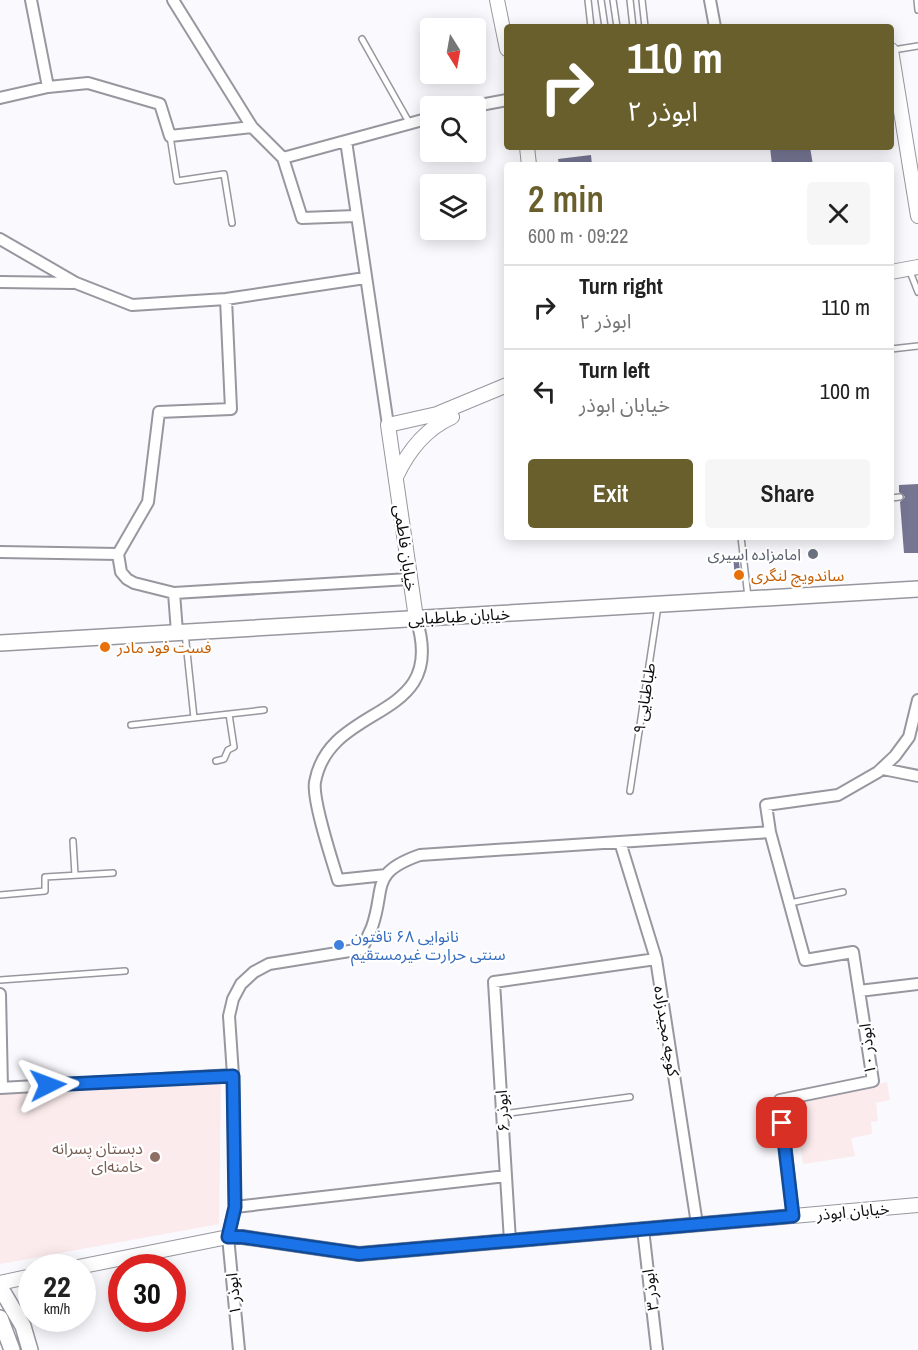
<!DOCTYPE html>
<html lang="en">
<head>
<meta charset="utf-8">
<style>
  :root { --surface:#fff; --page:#f6f6f6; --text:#222; --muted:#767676; --line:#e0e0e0; --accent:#685f2c }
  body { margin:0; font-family:"Archivo Narrow","Noto Sans Arabic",sans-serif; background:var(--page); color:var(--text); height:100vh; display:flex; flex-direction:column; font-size:22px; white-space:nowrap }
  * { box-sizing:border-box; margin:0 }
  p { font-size:20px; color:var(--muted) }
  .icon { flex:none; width:33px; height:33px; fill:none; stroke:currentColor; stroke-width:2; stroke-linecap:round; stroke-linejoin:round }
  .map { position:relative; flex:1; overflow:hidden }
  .panel { position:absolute; left:504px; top:162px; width:390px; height:378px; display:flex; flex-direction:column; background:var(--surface); border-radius:6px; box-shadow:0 3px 15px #0003 }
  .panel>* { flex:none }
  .top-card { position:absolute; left:504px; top:24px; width:390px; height:126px; border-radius:6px; box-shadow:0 3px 15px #0003; background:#685f2c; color:#fff; overflow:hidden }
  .needle { width:39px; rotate:169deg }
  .controls { position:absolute; left:420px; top:18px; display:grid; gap:12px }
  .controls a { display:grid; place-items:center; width:66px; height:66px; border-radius:6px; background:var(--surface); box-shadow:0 3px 15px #0003; font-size:30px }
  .speed { position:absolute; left:18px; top:1254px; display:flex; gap:12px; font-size:30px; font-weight:700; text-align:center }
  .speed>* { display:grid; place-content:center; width:78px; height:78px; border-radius:50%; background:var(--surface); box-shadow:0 3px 15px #0003; line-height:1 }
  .speed small { font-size:15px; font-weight:400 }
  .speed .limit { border:9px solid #d22; background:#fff; color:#111 }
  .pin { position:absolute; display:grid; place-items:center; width:51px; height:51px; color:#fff; margin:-26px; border-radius:12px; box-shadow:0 3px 9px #0006 }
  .me { position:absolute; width:66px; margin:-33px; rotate:87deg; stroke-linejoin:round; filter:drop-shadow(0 0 4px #0008) }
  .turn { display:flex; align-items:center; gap:21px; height:126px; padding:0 24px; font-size:27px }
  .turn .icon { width:78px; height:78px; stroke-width:2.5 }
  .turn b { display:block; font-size:42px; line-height:51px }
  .round { display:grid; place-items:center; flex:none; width:63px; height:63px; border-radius:6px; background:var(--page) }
  .headline { display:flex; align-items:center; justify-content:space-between; height:102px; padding:0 24px }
  h1 { font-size:36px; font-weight:600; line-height:45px; color:var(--accent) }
  .button { display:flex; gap:12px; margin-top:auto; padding:12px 24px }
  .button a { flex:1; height:69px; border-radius:6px; background:var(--accent); color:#fff; font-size:24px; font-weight:600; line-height:69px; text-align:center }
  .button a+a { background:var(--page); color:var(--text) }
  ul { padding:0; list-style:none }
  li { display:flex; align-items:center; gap:18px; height:84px; padding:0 24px; border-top:2px solid var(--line) }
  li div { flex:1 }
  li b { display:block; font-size:22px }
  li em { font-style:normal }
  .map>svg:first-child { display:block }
  .education { fill:#fbebec }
  .building { fill:#767592 }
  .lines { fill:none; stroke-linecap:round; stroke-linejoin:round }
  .service-casing { stroke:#97979f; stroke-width:8 }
  .minor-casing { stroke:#97979f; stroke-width:14 }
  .tertiary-casing { stroke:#97979f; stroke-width:16 }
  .secondary-casing { stroke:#97979f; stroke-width:18 }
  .service { stroke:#fff; stroke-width:5 }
  .minor { stroke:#fff; stroke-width:10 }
  .tertiary { stroke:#fff; stroke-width:14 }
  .secondary { stroke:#fff; stroke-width:15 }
  .route-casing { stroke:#114b97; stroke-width:15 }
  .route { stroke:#1a73e8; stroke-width:10 }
  .worship-dot { fill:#6b7280; stroke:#fff; stroke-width:2 }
  .food-dot { fill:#e8710a; stroke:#fff; stroke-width:2 }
  .shop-dot { fill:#3f7fe0; stroke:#fff; stroke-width:2 }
  .education-dot { fill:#8d6e63; stroke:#fff; stroke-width:2 }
  .labels { text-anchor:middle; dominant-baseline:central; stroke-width:4.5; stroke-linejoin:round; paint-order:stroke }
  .street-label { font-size:16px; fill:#0c0c0f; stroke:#fff }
  .worship-label { font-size:16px; fill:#5b616d; stroke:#fff; text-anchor:end }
  .food-label { font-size:16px; fill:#c56008; stroke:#fff; text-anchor:start }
  .shop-label { font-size:16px; fill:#366cbe; stroke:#fff; text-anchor:start }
  .education-label { font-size:16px; fill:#785e54; stroke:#fff; text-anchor:end }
</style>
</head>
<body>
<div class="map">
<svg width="918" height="1350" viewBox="0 0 918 1350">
  <rect width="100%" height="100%" fill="#f9f9fe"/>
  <path class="education" d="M221,1080L219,1224L0,1264V1094Z
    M887,1082L890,1100L876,1103L878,1121L871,1122L872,1134L851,1138L855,1156L803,1164L793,1106L798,1101Z"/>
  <path class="building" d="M770,147H810L813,165H772Z
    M591,155L592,165H559L558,159Z
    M918,484V553H904L900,502L905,497L899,492V485Z
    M733,555H738L741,578L735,579Z"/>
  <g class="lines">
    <defs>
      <path id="service" d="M588,0L591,27
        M601,0L605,27
        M613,0L617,27
        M630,0L633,27
        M642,0L645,27
        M917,0L918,10
        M362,39L410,124
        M893,50L918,46
        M170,136L177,181L224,174L232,223
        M909,269L918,292
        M891,349L918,346
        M891,498L900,497
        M741,537L748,597
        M185,633L194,718
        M131,725L264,710
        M216,761L224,759L228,750L234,747L229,714
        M630,791L658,606
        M73,841L75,875
        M0,895L45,891V877L113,873
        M790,903L843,892
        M0,980L125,971
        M502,1114L630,1097"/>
      <path id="minor" d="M31,0L48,87
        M173,0L252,127L283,158L302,218L356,216
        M710,0L715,27
        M0,98L48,87L88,83L160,104L170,136L252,127
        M475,106L507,100
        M346,141L388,425
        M283,158L430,118
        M0,239L76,283L132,305L226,299L365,278
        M0,282L73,283
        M226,299L231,409L159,412L148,502L118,554L121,572L127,579L134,583L174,593L409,579
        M0,552L118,554
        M174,593L177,632
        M883,769L918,776
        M770,832L805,960L853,952L873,1081L780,1100L793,1216
        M620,842L656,959L697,1224
        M386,875L338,880C332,860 312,800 315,782C330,700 450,724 416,618
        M859,991L918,984
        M0,994L2,1088
        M0,1088L233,1075
        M235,1207L506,1176
        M643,1229L657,1350
        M510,1241L494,982L656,959
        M239,1350L228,1237L235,1207L233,1075L229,1016L233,999L241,984L254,972L269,964L362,949C365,942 369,934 372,927C386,887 369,873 420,855L770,832L766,805L838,795L878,772L895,756L909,737L918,700"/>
      <path id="tertiary" d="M497,0L507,49
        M891,50L918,216
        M527,147L529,165
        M891,272L918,267
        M396,477C408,451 425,429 452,417
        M416,618L388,425L437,414L507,385
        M73,1268L228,1237H242L359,1254L918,1205
        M0,1283L32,1276"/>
      <path id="secondary" d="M0,643L918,589
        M0,1287L23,1326L30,1350
        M0,1318L12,1350"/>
    </defs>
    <use href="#service" class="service-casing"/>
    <use href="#minor" class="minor-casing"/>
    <use href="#tertiary" class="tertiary-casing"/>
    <use href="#secondary" class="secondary-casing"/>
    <use href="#service" class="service"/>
    <use href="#minor" class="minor"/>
    <use href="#tertiary" class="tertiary"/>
    <use href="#secondary" class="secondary"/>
  </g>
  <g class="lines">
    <defs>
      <path id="route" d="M48,1085L233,1076L235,1207L228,1237H242L359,1254L793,1216L782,1123"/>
    </defs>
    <use href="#route" class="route-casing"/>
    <use href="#route" class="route"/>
  </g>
  <circle class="worship-dot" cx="813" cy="554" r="6"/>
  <g class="food-dot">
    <circle cx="739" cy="575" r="6"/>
    <circle cx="105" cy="647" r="6"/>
  </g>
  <circle class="shop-dot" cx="339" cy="945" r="6"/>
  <circle class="education-dot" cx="155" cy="1157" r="6"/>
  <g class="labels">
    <g class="street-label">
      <text transform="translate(406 548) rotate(82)">خیابان فاطمی</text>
      <text transform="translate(459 616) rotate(-3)">خیابان طباطبایی</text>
      <text transform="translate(644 698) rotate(-81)">طباطبایی ۹</text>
      <text transform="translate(667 1031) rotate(81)">کوچه مجیدزاده</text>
      <text transform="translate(867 1049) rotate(-96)">ابوذر ۱۰</text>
      <text transform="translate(502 1111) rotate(-93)">ابوذر ۶</text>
      <text transform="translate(853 1211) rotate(-5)">خیابان ابوذر</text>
      <text transform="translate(650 1290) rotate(-97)">ابوذر ۳</text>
      <text transform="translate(233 1294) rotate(-95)">ابوذر ۱</text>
    </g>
    <g class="worship-label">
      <text x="801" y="554">امامزاده اسیری</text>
    </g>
    <g class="food-label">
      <text x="751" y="575">ساندویچ لنگری</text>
      <text x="117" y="647">فست فود مادر</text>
    </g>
    <g class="shop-label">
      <text x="351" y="936">نانوایی ۶۸ تافتون<tspan x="351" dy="18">سنتی حرارت غیرمستقیم</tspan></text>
    </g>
    <g class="education-label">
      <text x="143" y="1148">دبستان پسرانه<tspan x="143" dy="18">خامنه‌ای</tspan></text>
    </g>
  </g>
</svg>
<div class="controls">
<a><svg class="needle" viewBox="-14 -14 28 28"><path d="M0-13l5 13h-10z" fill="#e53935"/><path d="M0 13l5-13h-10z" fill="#767676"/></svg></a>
<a><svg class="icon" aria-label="search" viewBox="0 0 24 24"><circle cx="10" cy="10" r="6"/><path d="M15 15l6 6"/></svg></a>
<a><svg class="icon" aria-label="layers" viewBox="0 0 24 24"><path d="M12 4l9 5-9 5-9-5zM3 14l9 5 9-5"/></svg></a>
</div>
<div class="speed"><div>22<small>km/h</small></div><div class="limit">30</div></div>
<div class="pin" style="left:782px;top:1123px;background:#d93025"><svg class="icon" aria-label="arrive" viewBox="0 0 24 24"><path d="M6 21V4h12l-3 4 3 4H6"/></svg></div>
<svg class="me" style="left:48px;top:1085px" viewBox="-20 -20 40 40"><path d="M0-17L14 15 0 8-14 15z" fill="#1a73e8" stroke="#fff" stroke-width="4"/></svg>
<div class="top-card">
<div class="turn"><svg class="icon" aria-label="right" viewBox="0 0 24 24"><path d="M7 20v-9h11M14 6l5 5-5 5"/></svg><div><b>110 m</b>ابوذر ۲</div></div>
</div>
<section class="panel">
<div class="headline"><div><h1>2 min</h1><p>600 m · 09:22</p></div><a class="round"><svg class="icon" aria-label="close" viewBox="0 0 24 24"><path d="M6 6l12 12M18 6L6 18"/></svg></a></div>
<ul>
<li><svg class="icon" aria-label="right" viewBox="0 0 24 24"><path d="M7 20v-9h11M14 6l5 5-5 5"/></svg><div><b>Turn right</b><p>ابوذر ۲</p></div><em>110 m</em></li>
<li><svg class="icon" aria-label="left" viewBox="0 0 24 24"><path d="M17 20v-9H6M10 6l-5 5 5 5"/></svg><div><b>Turn left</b><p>خیابان ابوذر</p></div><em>100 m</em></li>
</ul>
<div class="button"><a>Exit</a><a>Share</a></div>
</section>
</div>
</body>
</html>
